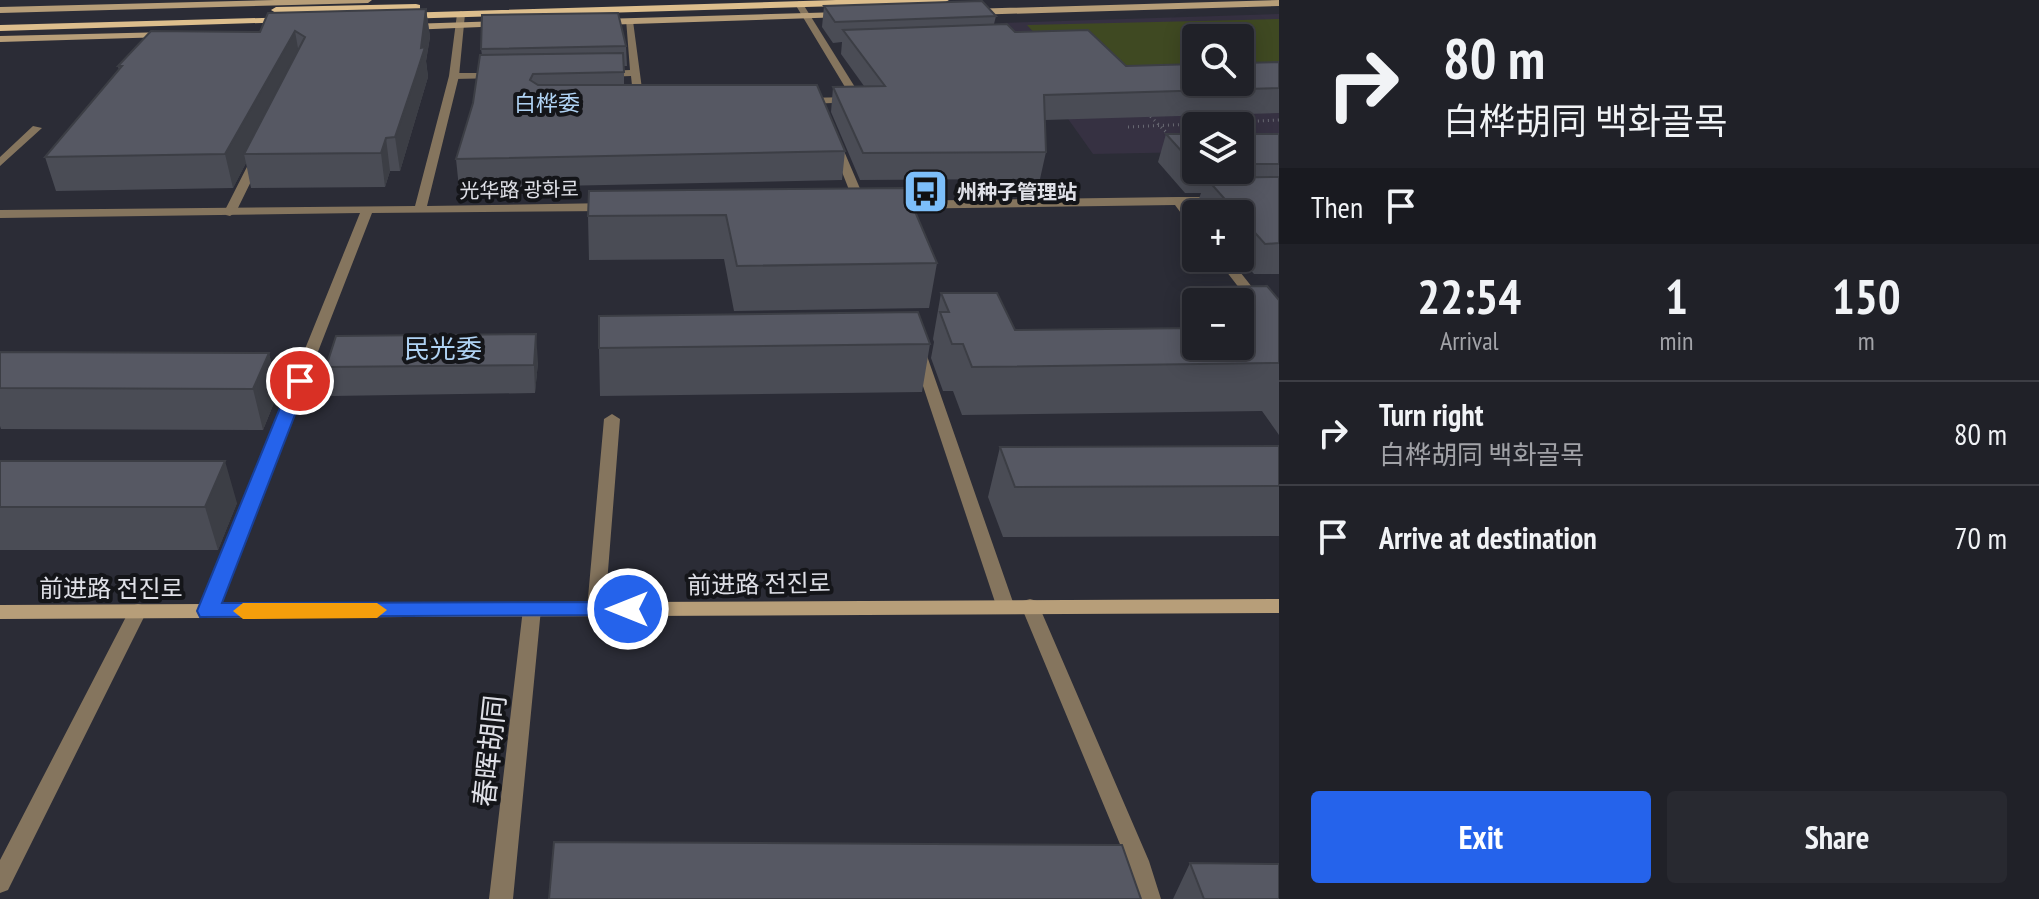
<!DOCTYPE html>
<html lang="en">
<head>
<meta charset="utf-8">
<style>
  :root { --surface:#202128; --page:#282930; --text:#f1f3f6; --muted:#a2a3a8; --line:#3d3e45; --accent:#2563eb }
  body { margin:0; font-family:"PT Sans Narrow","Noto Sans SC","Noto Sans KR",sans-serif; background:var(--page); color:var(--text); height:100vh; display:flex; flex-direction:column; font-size:30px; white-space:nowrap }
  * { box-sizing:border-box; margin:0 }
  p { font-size:26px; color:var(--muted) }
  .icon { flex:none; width:44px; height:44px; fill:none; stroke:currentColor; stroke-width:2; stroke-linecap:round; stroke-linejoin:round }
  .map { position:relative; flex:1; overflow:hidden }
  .side { display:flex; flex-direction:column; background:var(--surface); width:760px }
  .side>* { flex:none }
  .top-card { background:#202128; color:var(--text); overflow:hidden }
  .controls { position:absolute; left:1182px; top:24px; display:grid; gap:16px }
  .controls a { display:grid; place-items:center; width:72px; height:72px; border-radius:8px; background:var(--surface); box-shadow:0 4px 20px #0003,0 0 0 2px var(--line); font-size:40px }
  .pin { position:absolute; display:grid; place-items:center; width:68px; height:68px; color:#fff; margin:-34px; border:4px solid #fff; border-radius:50%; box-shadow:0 2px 8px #0007 }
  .me { position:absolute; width:88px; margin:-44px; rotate:270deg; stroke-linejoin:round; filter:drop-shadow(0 0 6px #0008) }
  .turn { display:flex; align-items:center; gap:28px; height:168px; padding:0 32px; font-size:36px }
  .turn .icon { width:104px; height:104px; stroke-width:2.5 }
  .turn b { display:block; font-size:56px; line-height:68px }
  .then { display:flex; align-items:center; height:76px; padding:0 32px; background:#0003; gap:16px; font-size:30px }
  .eta { display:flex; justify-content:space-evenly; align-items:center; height:136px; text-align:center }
  .eta b { font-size:48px; font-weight:800; line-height:56px }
  .button { display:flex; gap:16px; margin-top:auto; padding:16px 32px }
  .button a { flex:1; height:92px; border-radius:8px; background:var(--accent); color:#fff; font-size:32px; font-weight:800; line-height:92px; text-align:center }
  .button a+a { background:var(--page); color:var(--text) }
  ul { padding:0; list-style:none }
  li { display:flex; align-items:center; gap:24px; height:104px; padding:0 32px; border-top:2px solid var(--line) }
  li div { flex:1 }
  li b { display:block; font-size:30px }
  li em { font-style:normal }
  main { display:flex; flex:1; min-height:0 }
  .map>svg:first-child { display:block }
  .education { fill:#363142; fill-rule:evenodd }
  .green { fill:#3f4922 }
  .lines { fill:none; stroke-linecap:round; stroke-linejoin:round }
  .path { stroke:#686972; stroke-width:3; stroke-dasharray:1 4; stroke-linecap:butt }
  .lane { fill:#85755e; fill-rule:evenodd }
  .street { fill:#85755e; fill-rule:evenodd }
  .secondary { fill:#b79e79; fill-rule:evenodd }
  .primary { fill:#ddbe8d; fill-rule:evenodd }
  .wall { fill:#4a4c55 }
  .shaded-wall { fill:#3c3e45 }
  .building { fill:#565863; stroke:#3c3e45; stroke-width:2 }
  .route { fill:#2563eb; stroke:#184099; stroke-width:2 }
  .slow { fill:#f59e0b }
  .labels { text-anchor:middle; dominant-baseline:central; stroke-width:8; stroke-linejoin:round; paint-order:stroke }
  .far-street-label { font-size:20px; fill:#dfe0e7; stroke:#141519 }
  .far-poi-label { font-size:20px; font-weight:bold; fill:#dfe0e7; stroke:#141519; text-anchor:start }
  .far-neighbourhood-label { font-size:22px; fill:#afd2f3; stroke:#141519 }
  .street-label { font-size:24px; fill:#dfe0e7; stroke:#141519 }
  .neighbourhood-label { font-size:26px; fill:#afd2f3; stroke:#141519 }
  .near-street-label { font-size:28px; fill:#dfe0e7; stroke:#141519 }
</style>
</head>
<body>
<main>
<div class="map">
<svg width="1279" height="899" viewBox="0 0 1279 899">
  <rect width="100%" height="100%" fill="#2b2c36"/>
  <path class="education" d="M1279,14V151L1240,126H1196V152L1093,154L1000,23ZM1196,38H1240V82H1196Z"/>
  <path class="green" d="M1279,19V75L1240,76V38H1196V77L1111,80L1049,49L1027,25Z"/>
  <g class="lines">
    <path class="path" d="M1147,113L1171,137
      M1128,127L1279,120"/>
    <path class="lane" d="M799,1L803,4L863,100L862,102L804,104L799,101L804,98L851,97L795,4Z
      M626,19L633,21L644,104L639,107L634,104L631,76L604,77L599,74L604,71L630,70Z
      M497,73L500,74V78L454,79L449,76L454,73Z
      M33,126L42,128L0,166V157Z
      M832,142L841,144L867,205L865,208L861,209L855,205L831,144Z
      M253,155L263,157L236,212L230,216L226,215L224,212Z
      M919,349L926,353L1014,605L1012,610H998L996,605L912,353Z
      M612,414L620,419L605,609L603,614H589L587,609L604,419Z
      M1030,599L1037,601L1039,606L1149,861L1161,899H1137L1127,861L1021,606L1023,601Z
      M138,604L145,606L147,611L8,890L0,893V860L129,611L131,606Z"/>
    <path class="street" d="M461,11L465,14L459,76L427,206L610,203L616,207L610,211L372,213L217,611L215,616H201L199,611L360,213L0,218V210L415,206L449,76L457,14Z
      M1178,197H1218L1224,201L1218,205H1187L1196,217V229L1192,228L1175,205L890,209L884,205L890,201Z
      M1216,258H1229L1279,321V334L1274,333Z
      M532,602L539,604L541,609L513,899H489L523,609L525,604Z"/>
    <path class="secondary" d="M275,0H372L368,3L0,13V7Z
      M1279,0V6L969,15L965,12L969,9Z
      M842,12L846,15L845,17L601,25L597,22L601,19Z
      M502,21L505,22V26L409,30L405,27L409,24Z
      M169,32L170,34L166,37L0,42V36Z
      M1279,599V613L0,619V605Z"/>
    <path class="primary" d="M836,0H949L944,3L400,19L395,16L400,13Z
      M416,4L420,5V9L276,13L271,10L276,7Z
      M296,17L297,19L292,22L0,31V25Z"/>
  </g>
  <path class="wall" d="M824,6L996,16L994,24L1015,32L1126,66L1279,62V113L1045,120L1046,152L1040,179L860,180L831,112L833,87L864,86L841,54L842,42L833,43L822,27Z
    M426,9L430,37L426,61L428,77L400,171H390L385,187L251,188L246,163L233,188L56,191L45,157L119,70L118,66L260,32Z
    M626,46L627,66H624V85L845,151L842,180L459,188L456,159L473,103L482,55L481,49Z
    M1166,134H1196V170H1240V134H1279V274H1254L1240,258V214H1203L1196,207L1201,193H1185L1158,162Z
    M905,188L937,263L929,308L734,311L724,259L589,260L588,216Z
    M1213,287L1279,300V435L1262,411L962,415L953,391H943L931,358L934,342L933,339L941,293L1015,330L1240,346V302H1208Z
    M930,344L922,392L600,396L599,348Z
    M269,353L278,393L263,430L1,429L0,426V388Z
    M538,362L535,393L331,396L326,367Z
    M1279,446V536L1003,537L988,497L1000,447Z
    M0,461L237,503L218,550H0Z
    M1190,863L1279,899H1173Z"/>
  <path class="shaded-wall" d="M426,9L430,37L426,61L428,77L400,171L395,137L421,48Z
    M295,31L300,60L244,154L246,163L233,188L225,154Z
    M386,138L390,171L385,187L381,153Z
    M536,334L538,362L535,393L534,365Z
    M269,353L278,393L263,430L253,389Z
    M225,461L237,503L218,550L205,507Z"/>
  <path class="building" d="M982,1L996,16L835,22L824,6Z
    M426,9L421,48L425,47L416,75L395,137L386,138L381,153L244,154L305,37L295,31L225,154L45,157L122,66H118L151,31L260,32L268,13Z
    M618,13L626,46L481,49L482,15Z
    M1007,24L1015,32L1088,30L1126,66L1196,64V82H1240V63L1279,62V88L1044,95L1046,152L863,153L833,87L885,86L843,30Z
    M623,53L624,72L533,74L530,80L538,85H817L845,151L456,159L473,103L480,55Z
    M1166,134H1196V164H1193Z
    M1240,134H1279V164H1240Z
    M1279,177V243L1265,244L1240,216V214H1238L1206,178Z
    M905,188L937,263L737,266L726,215L588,216L589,191Z
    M1267,286L1279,300V363L972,367L963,344H952L940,312H949L941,293H997L1015,330L1196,328V346H1240V327H1244L1240,322V302H1225L1213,287Z
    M918,312L930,344L599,348V316Z
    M536,334L534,365L326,367L336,336Z
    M0,352L269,353L253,389L0,388Z
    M1279,446V486L1015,487L1000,447Z
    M0,461H225L205,507H0Z
    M554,842L1122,845L1141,899H549Z
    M1190,863L1279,864V899H1204Z"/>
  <path class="route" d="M300,376L308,381L222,603L628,602L635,604L638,609L635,615L200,617L197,611L291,381Z"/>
  <path class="slow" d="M243,603H377L387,610L377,618L243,619L233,611Z"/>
  <defs>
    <symbol id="bus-square" viewBox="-11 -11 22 22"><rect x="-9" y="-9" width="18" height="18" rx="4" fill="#7cbef9" stroke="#141519"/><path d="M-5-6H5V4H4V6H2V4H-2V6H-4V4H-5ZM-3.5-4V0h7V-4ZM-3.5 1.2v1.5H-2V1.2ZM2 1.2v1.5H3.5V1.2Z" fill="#111"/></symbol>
  </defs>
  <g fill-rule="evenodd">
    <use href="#bus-square" x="900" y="166" width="51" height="51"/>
  </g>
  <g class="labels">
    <g class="far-street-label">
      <text transform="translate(519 190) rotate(-1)">光华路 광화로</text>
    </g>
    <g class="far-poi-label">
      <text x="957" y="192">州种子管理站</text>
    </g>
    <g class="far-neighbourhood-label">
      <text x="547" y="103">白桦委</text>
    </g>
    <g class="street-label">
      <text transform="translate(759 584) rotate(-1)">前进路 전진로</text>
      <text x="111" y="588">前进路 전진로</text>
    </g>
    <g class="neighbourhood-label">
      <text x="443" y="348">民光委</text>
    </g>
    <g class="near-street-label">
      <text transform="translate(489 751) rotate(-84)">春晖胡同</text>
    </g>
  </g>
</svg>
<div class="controls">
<a><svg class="icon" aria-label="search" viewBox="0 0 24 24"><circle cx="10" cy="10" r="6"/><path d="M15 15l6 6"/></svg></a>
<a><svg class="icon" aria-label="layers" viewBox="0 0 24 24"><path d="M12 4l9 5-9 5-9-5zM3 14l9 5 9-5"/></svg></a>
<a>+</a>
<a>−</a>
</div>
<div class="pin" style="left:300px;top:381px;background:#d93025"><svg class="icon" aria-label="arrive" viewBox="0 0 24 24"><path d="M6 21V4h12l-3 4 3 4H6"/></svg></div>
<svg class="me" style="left:628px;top:609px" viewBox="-20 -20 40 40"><circle r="17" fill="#2563eb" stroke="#fff" stroke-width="3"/><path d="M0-11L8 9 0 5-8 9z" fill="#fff"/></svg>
</div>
<section class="side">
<div class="top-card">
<div class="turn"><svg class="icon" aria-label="right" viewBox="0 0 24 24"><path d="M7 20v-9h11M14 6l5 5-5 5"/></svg><div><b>80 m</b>白桦胡同 백화골목</div></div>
<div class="then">Then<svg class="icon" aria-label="arrive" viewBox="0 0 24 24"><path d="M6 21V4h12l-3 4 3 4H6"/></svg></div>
</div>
<div class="eta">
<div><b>22:54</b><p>Arrival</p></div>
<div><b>1</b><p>min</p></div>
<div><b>150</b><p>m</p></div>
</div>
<ul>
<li><svg class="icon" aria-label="right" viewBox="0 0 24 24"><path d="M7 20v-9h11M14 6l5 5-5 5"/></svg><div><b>Turn right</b><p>白桦胡同 백화골목</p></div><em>80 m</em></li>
<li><svg class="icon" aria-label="arrive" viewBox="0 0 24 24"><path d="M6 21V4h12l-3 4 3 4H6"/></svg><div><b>Arrive at destination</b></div><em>70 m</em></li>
</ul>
<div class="button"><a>Exit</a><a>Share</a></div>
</section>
</main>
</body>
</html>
